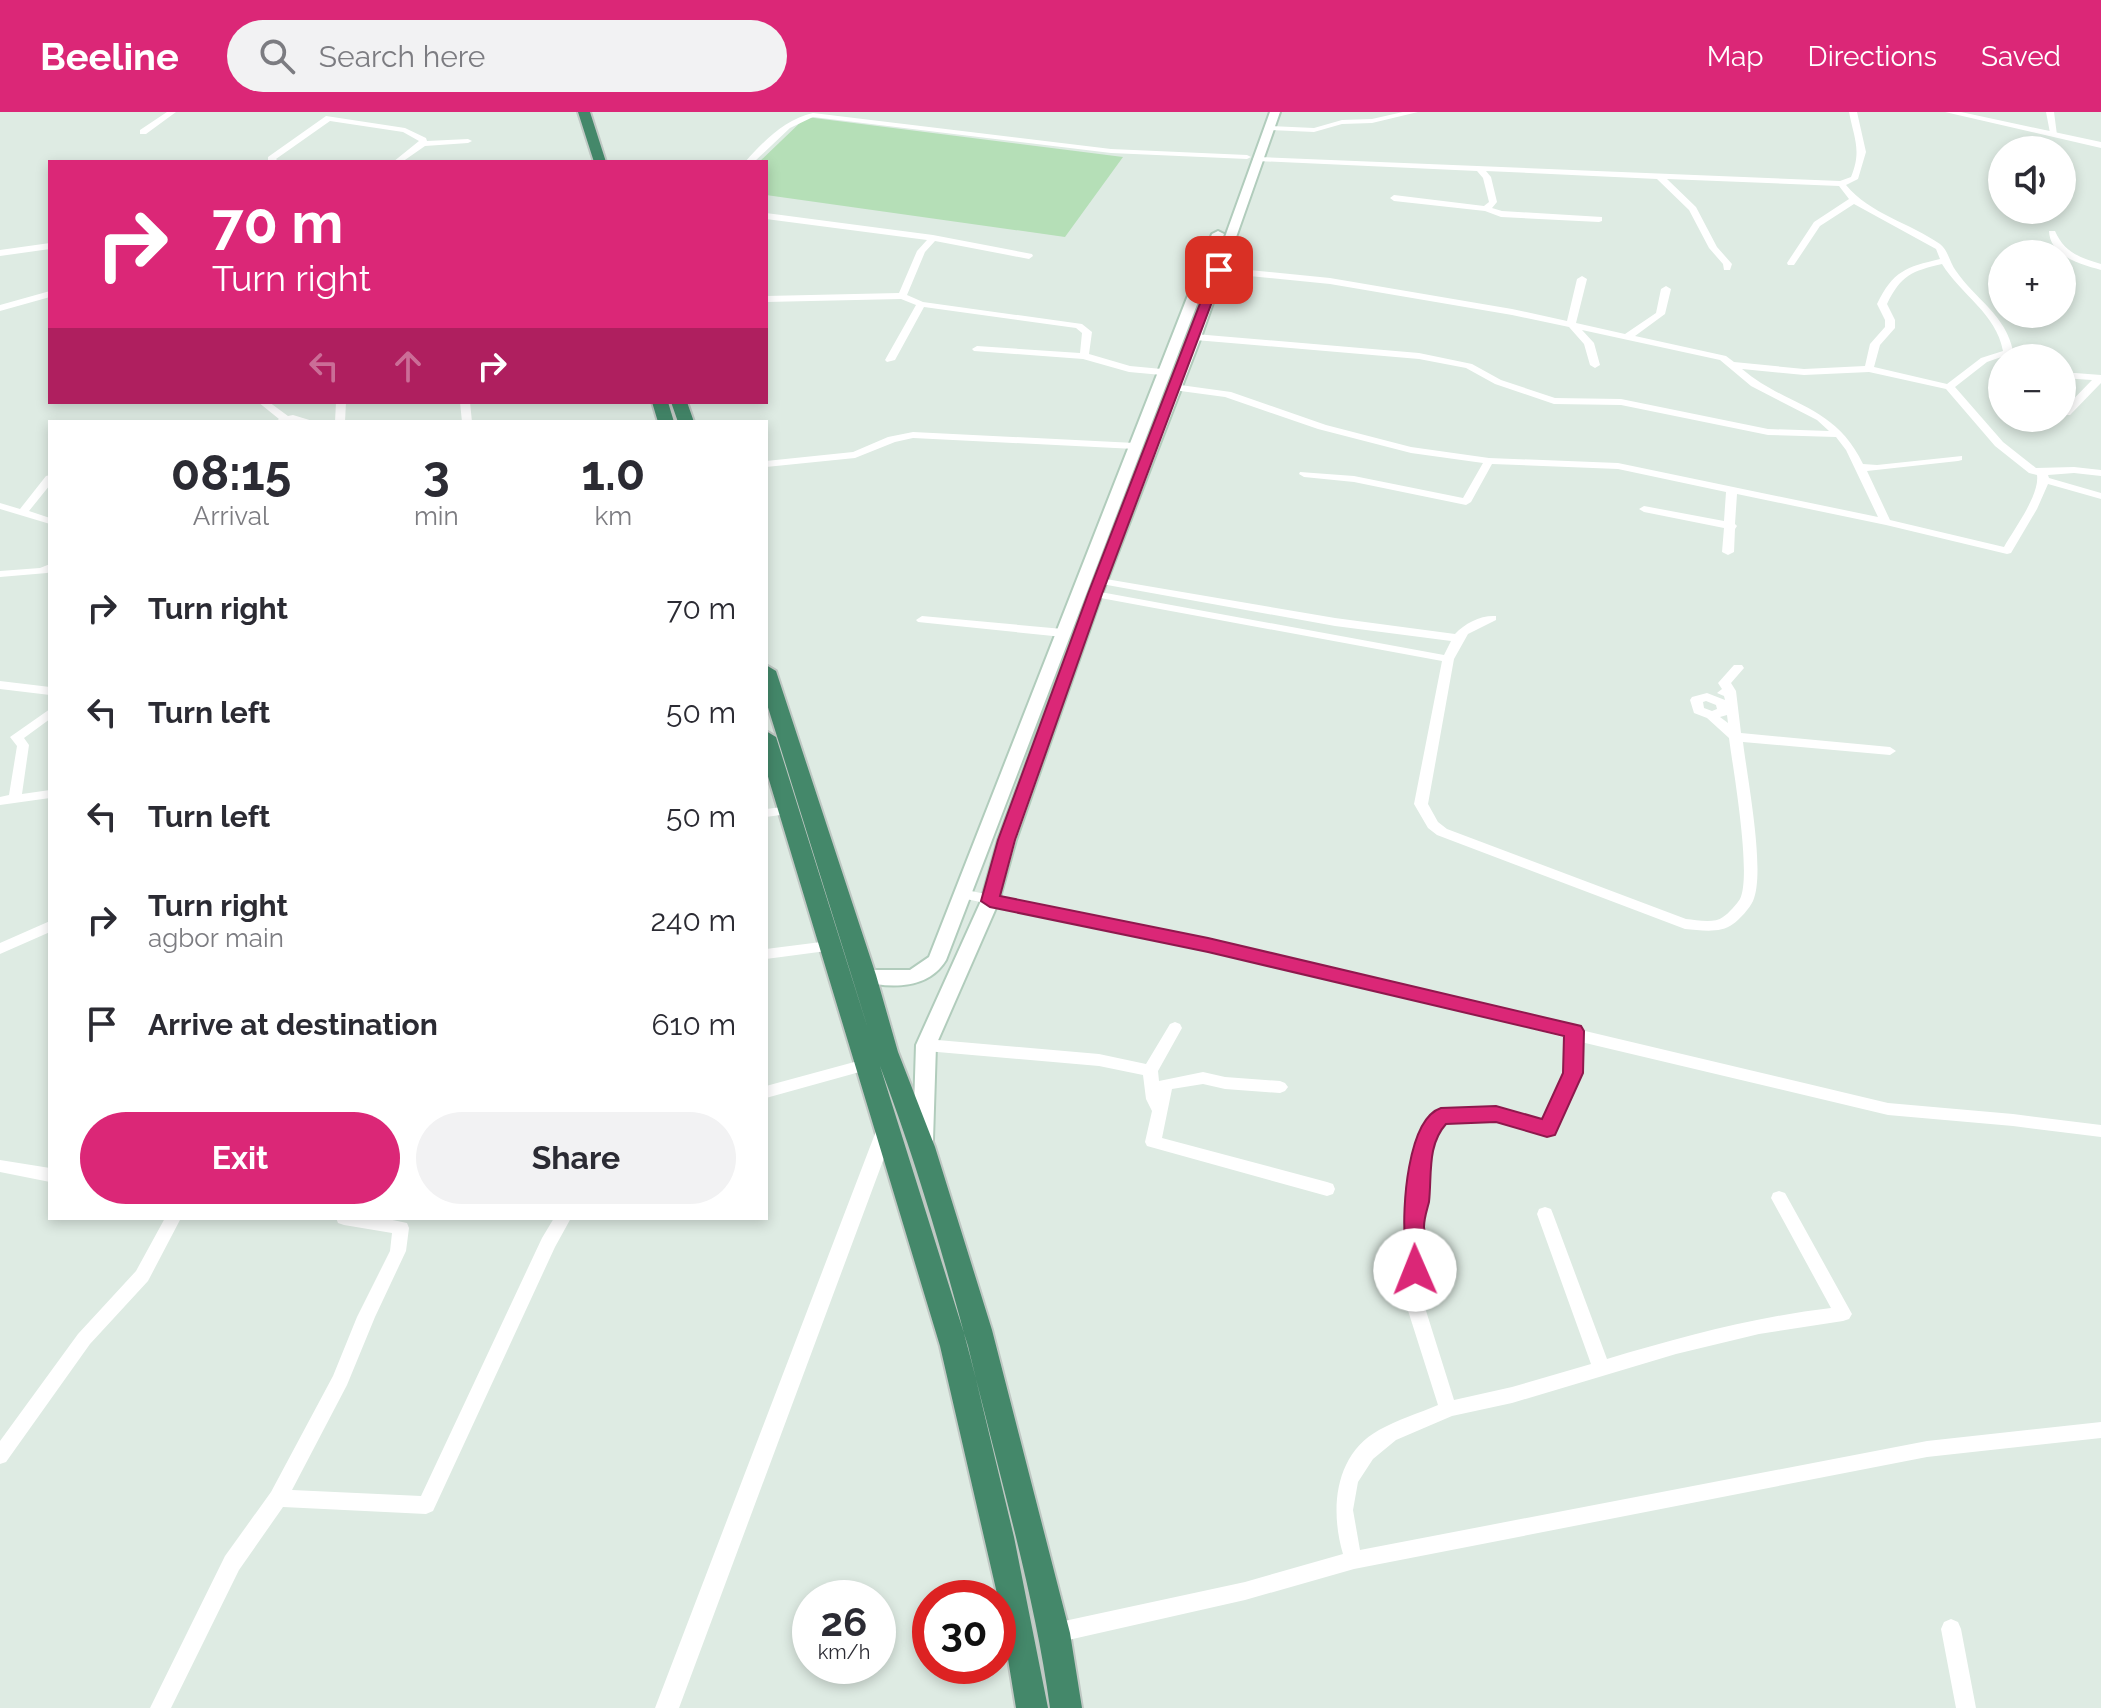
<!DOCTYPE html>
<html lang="en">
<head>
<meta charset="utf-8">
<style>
  :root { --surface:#fff; --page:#f2f2f3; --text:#2b2b33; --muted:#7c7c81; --accent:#db2777 }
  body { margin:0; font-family:Raleway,sans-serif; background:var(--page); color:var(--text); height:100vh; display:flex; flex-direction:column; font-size:30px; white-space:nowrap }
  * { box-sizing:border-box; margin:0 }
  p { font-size:26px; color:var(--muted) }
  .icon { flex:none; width:44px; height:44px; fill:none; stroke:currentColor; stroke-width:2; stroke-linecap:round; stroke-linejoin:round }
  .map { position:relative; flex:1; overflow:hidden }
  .panel { position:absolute; left:48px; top:308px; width:720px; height:800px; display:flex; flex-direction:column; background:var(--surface); border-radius:0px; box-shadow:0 4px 12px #0003 }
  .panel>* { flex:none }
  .banner { position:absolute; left:48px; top:48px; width:720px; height:244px; border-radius:0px; box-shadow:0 4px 12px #0003; background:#db2777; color:#fff; overflow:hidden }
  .buttons { position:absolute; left:1988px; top:24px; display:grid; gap:16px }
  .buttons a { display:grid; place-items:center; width:88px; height:88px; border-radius:50%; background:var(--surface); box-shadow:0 4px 12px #0003; font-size:40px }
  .speed { position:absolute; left:792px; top:1468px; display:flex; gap:16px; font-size:40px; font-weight:700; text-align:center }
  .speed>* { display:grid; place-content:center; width:104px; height:104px; border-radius:50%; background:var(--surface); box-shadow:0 4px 12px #0003; line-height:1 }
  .speed small { font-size:20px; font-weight:400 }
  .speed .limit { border:12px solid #d22; background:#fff; color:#111 }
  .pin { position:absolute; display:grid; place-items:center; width:68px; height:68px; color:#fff; margin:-34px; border-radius:16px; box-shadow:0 4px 12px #0006 }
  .me { position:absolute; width:88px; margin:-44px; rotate:359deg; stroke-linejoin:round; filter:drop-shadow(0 0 6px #0008) }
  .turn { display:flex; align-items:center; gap:28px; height:168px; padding:0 32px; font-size:36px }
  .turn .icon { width:104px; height:104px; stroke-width:2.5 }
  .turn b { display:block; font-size:56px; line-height:68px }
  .lanes { display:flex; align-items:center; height:76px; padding:0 32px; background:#0003; justify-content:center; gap:40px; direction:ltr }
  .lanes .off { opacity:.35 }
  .eta { display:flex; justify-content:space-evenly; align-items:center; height:136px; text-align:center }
  .eta b { font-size:48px; font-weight:700; line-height:56px }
  .button { display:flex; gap:16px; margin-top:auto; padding:16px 32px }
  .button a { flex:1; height:92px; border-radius:48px; background:var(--accent); color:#fff; font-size:32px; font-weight:700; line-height:92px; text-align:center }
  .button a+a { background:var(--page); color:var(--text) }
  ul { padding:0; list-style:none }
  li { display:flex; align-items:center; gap:24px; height:104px; padding:0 32px }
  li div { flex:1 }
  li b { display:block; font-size:30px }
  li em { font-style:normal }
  header { display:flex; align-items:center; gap:48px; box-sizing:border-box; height:112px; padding:0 40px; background:var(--accent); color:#fff }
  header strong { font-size:38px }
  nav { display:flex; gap:44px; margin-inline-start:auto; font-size:28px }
  .search { width:560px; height:72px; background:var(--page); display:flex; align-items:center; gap:20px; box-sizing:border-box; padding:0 28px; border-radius:44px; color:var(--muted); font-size:30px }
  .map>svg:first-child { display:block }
  .green { fill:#b5dfb7 }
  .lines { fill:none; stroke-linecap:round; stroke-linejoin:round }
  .secondary-casing { stroke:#b1ccbc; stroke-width:4 }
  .trunk-casing { stroke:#c0c8c4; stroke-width:4 }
  .minor { fill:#fff; fill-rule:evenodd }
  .tertiary { fill:#fff; fill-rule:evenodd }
  .secondary { fill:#fff; fill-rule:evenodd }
  .trunk { fill:#44886a; fill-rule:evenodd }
  .route { fill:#db2777; stroke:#8e194d; stroke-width:2 }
</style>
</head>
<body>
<header>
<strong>Beeline</strong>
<div class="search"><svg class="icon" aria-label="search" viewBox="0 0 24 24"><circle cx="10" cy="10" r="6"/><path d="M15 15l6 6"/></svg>Search here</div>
<nav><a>Map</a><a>Directions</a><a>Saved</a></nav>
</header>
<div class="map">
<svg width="2101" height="1596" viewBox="0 0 2101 1596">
  <rect width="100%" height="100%" fill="#deebe3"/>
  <path class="green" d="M806,5L1123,45L1065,125L766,83V50H759Z"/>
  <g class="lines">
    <defs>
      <path id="secondary" d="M1270,0H1280L1201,225L1102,482L1016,728L999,789L936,933L933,1028L930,1034L923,1036L916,1034L913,1028L916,933L981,789L998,728L1088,482L1189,225Z
        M1218,119L1224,122L946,848C928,878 889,877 858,868L856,863L858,858H910L929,845L1212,122Z"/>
      <path id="trunk" d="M578,0H590L606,50H594Z
        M652,290H668L674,310H658Z
        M671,290H687L694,310H678Z
        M766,553L776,559L876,863L898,940L935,1035L992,1218L1070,1521L1082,1596H1050C1038,1507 1015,1421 993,1334C961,1206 927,1078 880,954L968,1234L1014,1425L1048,1596H1016L998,1486L940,1234L766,658V619L776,625L869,920L766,589Z"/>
    </defs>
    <use href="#secondary" class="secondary-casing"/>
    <use href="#trunk" class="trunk-casing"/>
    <path class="minor" d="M167,0H176L146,22H140V18Z
      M1403,0H1418L1372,11L1342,12L1314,20L1269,18L1265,16L1269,14L1314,16L1342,8L1372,7Z
      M1849,0H1857L1866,40L1858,67L1846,73C1870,102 1910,111 1940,132C1948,138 1950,151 1956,159C1975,187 2006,203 2013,239L2024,246H2012L2007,243L1987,250L1955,275L2003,330L2036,356L2074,355L2101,358V364L2074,361L2048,363L2049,366L2101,381V387L2048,372L2037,397L2011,441L2007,442L1886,413L1737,382L1735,412L1737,414L1735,417L1734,440L1728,443L1722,440L1724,416L1644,400L1639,397L1644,394L1724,409L1726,380L1618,357L1492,352L1471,390L1466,393L1354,370L1304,365L1299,362L1300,360L1354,364L1463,386L1483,351L1411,341L1318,317L1225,285L1173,278L1168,275L1173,272L1231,280L1326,313L1411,335L1489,346L1618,351L1878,405L1846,338L1836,325L1768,323L1621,293L1554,292L1495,272L1466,256L1419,247L1195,228L1190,225L1195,222L1419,241L1472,252L1501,268L1555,286L1621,287L1768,317L1829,319L1817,308L1751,274L1720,248L1582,218L1594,231L1600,253L1595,256L1590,253L1584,232L1569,215L1512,203L1330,172L1219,161L1215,158L1219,155L1330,166L1512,197L1567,209L1577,167L1582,164L1587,167L1576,211L1625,222L1656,201L1661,177L1666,174L1671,177L1665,202L1635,224L1726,244L1734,250L1804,257L1865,254L1870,232L1885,215V208L1877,192C1893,159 1906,155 1940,147L1936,137L1854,92L1820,114L1794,153H1788L1787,151L1814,110L1849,87L1839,74L1667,67L1696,95L1717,135L1732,152L1730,158H1724L1723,152L1709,136L1689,98L1657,67L1486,59L1491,65L1497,90L1492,96L1502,99L1602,105V109L1599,110L1501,105L1485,99L1394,89L1390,86L1394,83L1484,94L1489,90L1483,66L1477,59L1257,49L1253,47L1257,45L1840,69L1851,65C1862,39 1854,26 1849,0ZM1942,152C1961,183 1996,201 2003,239L1981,246L1947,272L1874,255L1880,233L1895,216V208L1887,192C1901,163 1912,159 1942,152ZM1742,257L1804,263L1869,260L1946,277L1995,334L2029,361L2037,363C2040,383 2014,417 2004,435L1890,408L1867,359L1958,349L1962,348V344L1877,353L1863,352C1834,292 1787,295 1742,257Z
      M2046,0H2054L2057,23L2050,21Z
      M813,1L1111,37L1247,43L1251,45L1247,47L1111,41L813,5L790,16L754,50H745C764,29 785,7 813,1Z
      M326,4L405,16L426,26L427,29L468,27L472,29L468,31L425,34L402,50H393L419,29L403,20L330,9L276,47L279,50L268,49V45Z
      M766,101L933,123L1032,142L1033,144L1029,147L935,129L925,140L907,183L923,190L1082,212L1092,220L1089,242L1130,254L1162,257L1167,260L1162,263L1129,260L1083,247L974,239L972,237L977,234L1080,241L1082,221L1076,216L924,195L895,248L887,250L885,248L916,193L901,187L766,190V184L899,181L917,139L927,128L766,107Z
      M2049,119H2055C2064,140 2080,146 2101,152V158C2080,152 2050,144 2049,119Z
      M50,131V137L0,144V138Z
      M50,179V185L0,199V193Z
      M2062,260L2101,263V271L2070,303H2062V299L2092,268L2062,266Z
      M258,290H269L288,304L293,303L316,310H275L279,307Z
      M336,290H346L345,310H335Z
      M460,290H470L472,310H462Z
      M913,320L1135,331L1140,334L1135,337L913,326L895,330L855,346L766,355V349L853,340L888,325Z
      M50,363V373L29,399L50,406V412L0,397V391L20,397L46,364Z
      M50,452V460L47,461L0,465V459L40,456Z
      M1100,466L1335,506L1455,522C1465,511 1481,503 1496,504V508L1468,522L1454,547L1428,692L1438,710L1447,717L1686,807C1697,808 1714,812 1723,805C1728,802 1737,792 1740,787C1752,763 1733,657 1729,626L1707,606L1694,601L1690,588L1692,585L1707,581L1725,588L1724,584L1717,581L1722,577L1718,571L1734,553H1742L1744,556L1731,571L1736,579L1741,621L1890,635L1896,639L1890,643L1743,630C1747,665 1766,760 1753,789C1750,796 1739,808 1733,812C1720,822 1700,818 1685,817L1437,723L1428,716L1414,692L1442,549L1095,485L1089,482L1095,479L1444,543L1451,529L1335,514L1096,471L1094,469ZM1706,589L1716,593L1717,597L1712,599L1704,596L1703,590ZM1727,603L1728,611L1720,605Z
      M922,504L1063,517L1069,521L1063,525L918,510L916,508Z
      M0,569L50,575V583L0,577Z
      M50,597V607L24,626L29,633L22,682L50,678V686L0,693V685L9,683L17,634L10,625Z
      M790,694L795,695L797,698L795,701L766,705V697Z
      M962,777L1378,867L1569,915L1574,913L1581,918L1888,991L2013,1002L2101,1013V1025L2013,1014L1888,1003L1581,930V961L1553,1021L1547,1023L1496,1008L1445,1010L1437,1019L1428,1051L1426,1089L1421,1112L1424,1129L1422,1186L1454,1288L1512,1275L1591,1252L1537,1102L1539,1097L1545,1095L1551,1097L1553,1102L1607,1247C1681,1225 1754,1205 1831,1196L1771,1086L1773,1081L1779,1079L1785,1081L1852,1202L1849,1207L1843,1209L1759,1222L1676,1242L1512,1291L1452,1304L1396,1328L1373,1347L1358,1370L1353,1398L1360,1438L1927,1329L2101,1310V1326L1927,1345L1354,1457L1245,1488L1055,1531L1048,1528L1045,1521L1048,1514L1055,1511L1245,1470L1343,1442C1330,1398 1334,1343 1379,1318C1397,1308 1419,1301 1438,1293L1404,1186L1408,1129L1405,1112L1410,1089L1412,1051L1422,1016L1435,1000L1441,998L1496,996L1543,1009L1565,961L1566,926L1378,877L957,785L955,782Z
      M50,809V820L0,842V831Z
      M829,829L836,834L834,838L766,847V837Z
      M1175,910L1180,912L1182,916L1158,959L1159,969L1203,960L1225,965L1280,969L1285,971L1288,975L1285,979L1280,981L1225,977L1203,972L1172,977L1162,1026L1327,1070L1333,1072L1335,1077L1333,1082L1327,1084L1147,1034L1145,1030L1152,999L1146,987L1143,963L1099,954L926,939L921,937L918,933L921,929L926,927L1099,942L1146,952L1170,912Z
      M869,946L874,948L877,952L874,956L766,986V974Z
      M0,1048L50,1056V1070L0,1060Z
      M165,1106H181L148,1169L90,1232L6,1350L0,1352V1329L78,1222L136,1159Z
      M336,1106H383L407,1111L409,1116L406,1139L375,1205L347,1273L292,1378L421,1384L542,1126L554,1106H571L555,1135L433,1399L426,1402L283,1395L239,1458L171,1596H150L225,1444L271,1380L333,1264L357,1205L390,1139L392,1121L344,1113L338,1111Z
      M1951,1507L1958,1510L1961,1517L1976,1596H1956L1941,1517L1944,1510Z"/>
    <path class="tertiary" d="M1945,0H1961L2101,30V36Z
      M887,1007L893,1009L896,1014L679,1596H655L878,1014L881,1009Z"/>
    <use href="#secondary" class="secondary"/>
    <use href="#trunk" class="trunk"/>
  </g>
  <path class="route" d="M1219,154L1224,158L1102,482L1015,728L1000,784L1208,826L1581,914L1584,919L1583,961L1555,1023L1547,1025L1496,1010L1446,1012C1427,1033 1432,1063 1429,1090C1427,1098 1424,1106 1424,1115C1426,1131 1430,1149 1423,1164L1415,1167L1407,1164C1401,1153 1407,1140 1405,1128C1402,1098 1407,1007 1441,996L1496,994L1542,1007L1563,961L1564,924L1208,840L990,795L981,789L998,728L1088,482L1213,158Z"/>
</svg>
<div class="buttons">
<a><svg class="icon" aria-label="sound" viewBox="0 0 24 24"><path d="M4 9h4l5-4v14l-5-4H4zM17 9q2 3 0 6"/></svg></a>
<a>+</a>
<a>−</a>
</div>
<div class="speed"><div>26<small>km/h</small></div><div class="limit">30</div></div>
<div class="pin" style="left:1219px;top:158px;background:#d93025"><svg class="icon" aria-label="arrive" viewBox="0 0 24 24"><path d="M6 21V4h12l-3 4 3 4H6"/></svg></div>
<svg class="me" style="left:1415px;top:1158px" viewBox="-20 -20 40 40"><circle r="19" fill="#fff"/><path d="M0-13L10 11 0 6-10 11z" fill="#db2777"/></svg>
<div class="banner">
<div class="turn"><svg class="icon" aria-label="right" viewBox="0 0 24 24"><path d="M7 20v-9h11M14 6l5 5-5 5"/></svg><div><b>70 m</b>Turn right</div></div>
<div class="lanes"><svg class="icon off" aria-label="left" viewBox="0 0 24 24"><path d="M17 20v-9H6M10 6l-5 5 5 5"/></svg><svg class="icon off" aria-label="ahead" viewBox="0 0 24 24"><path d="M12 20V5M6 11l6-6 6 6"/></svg><svg class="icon" aria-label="right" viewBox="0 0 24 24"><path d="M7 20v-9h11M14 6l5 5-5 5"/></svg></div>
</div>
<section class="panel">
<div class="eta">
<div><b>08:15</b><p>Arrival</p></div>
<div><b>3</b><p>min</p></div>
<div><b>1.0</b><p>km</p></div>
</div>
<ul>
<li><svg class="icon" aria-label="right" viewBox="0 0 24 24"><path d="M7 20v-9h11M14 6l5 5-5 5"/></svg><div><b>Turn right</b></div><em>70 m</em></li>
<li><svg class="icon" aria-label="left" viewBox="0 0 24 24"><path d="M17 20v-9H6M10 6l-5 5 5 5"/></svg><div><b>Turn left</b></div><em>50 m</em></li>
<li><svg class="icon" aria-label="left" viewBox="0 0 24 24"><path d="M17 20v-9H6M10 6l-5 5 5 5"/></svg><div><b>Turn left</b></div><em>50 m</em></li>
<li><svg class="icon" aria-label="right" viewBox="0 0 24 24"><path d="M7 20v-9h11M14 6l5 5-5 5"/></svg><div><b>Turn right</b><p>agbor main</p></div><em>240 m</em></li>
<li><svg class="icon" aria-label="arrive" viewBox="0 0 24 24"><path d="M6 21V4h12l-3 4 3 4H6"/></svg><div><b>Arrive at destination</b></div><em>610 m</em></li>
</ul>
<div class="button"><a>Exit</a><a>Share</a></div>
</section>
</div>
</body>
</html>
